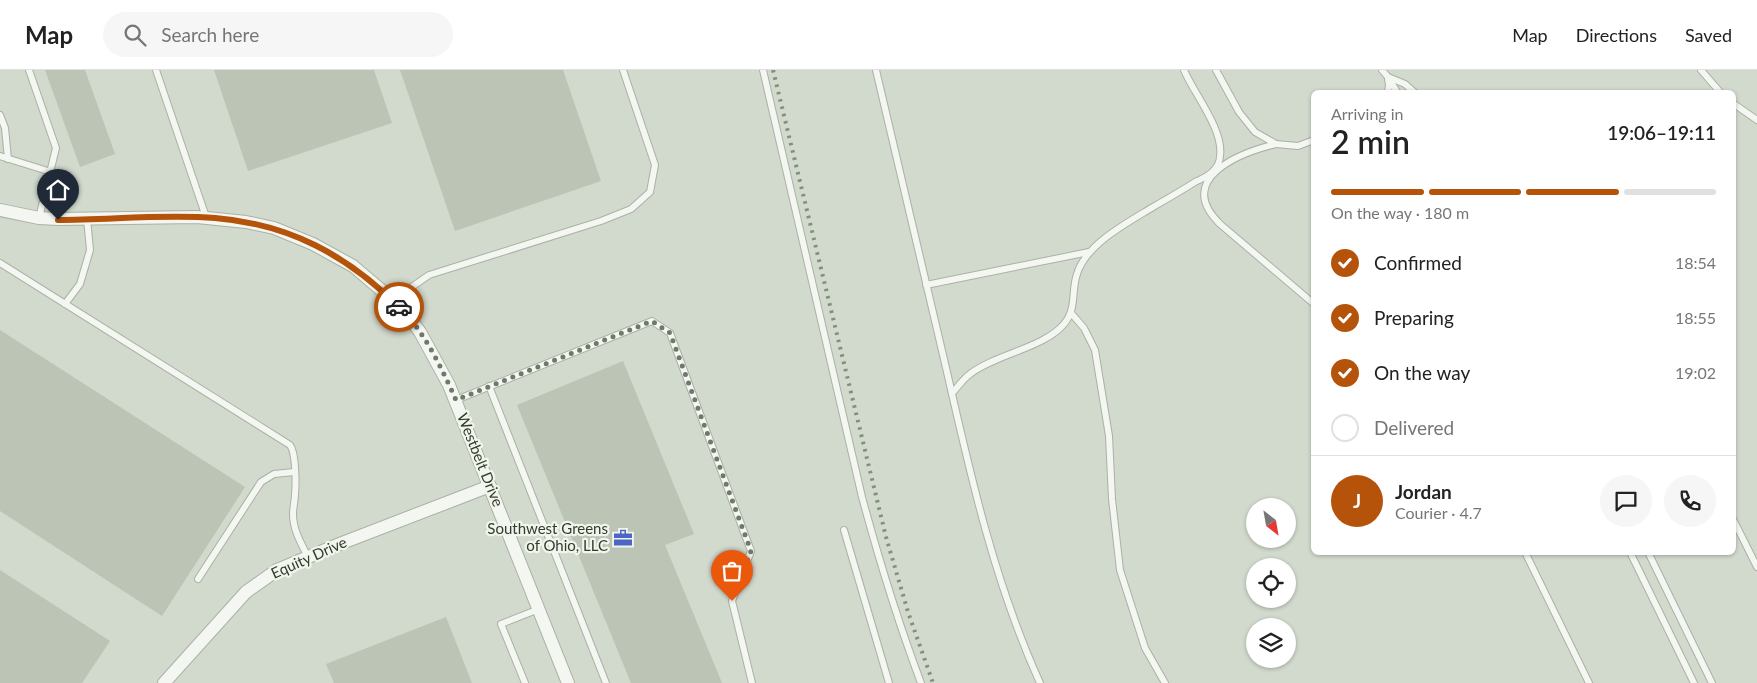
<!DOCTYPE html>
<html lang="en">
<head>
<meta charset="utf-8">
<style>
  :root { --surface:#fff; --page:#f6f6f6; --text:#222; --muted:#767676; --line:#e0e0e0; --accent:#b45309 }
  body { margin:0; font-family:Lato,sans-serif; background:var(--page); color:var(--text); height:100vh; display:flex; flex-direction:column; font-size:19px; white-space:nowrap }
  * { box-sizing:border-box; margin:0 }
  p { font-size:16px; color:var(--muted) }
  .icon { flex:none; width:28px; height:28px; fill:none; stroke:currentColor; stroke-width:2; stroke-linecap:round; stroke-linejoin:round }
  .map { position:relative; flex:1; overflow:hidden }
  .drawer { position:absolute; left:1311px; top:20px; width:425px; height:465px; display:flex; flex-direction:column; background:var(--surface); border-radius:8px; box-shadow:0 1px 4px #0004 }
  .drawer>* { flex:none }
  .needle { width:32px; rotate:149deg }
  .fabs { position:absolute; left:1246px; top:428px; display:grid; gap:10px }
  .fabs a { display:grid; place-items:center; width:50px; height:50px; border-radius:50%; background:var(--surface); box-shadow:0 1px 4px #0004; font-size:25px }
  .pin { position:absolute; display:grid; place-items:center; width:42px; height:42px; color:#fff; margin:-51px -21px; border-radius:50% 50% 50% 0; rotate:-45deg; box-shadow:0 0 5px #0007 }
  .pin .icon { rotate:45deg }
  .courier { position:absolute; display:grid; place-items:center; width:50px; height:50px; margin:-25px; border:4px solid #b45309; border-radius:50%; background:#fff; color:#222; box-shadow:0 1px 6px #0007 }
  .headline em { font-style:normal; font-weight:600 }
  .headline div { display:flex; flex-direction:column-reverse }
  .headline { display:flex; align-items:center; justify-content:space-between; height:85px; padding:0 20px }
  h1 { font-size:32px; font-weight:600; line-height:38px }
  .bar { display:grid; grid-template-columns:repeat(4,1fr); gap:8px 5px; align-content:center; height:60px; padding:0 20px }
  .bar i { height:6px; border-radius:4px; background:var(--line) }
  .bar .current { background:var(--accent) }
  .bar p { grid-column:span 4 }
  .line { display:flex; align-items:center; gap:12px; padding:0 20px; border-top:1px solid var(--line) }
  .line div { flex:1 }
  .round { display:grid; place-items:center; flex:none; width:52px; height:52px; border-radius:26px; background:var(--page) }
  ol { padding:0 20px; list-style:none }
  li { display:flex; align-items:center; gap:15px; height:55px }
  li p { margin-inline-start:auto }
  li .icon { padding:5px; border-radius:50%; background:var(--accent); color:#fff; stroke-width:4 }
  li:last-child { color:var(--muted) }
  li i { width:28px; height:28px; border:2px solid var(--line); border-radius:50% }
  header { display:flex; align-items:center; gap:30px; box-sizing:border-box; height:70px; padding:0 25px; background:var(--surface); border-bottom:1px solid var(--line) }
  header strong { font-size:24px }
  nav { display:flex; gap:28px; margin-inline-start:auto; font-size:18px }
  .search { width:350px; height:45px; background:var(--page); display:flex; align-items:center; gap:12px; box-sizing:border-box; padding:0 18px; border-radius:28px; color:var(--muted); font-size:19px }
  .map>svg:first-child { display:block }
  .built { fill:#d2d9cd; fill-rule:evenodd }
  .building { fill:#bcc4b6 }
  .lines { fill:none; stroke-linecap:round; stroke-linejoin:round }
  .lane-casing { stroke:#aab1a5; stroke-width:8 }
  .street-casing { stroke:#aab1a5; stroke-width:14 }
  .lane { stroke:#f3f6f1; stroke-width:6 }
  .street { stroke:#f3f6f1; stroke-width:12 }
  .rail { stroke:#839079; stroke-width:4; stroke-dasharray:2.5 5; stroke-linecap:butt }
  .done { stroke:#707869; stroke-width:5; stroke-dasharray:0 9 }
  .route { stroke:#b45309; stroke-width:6 }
  .labels { text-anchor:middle; stroke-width:4.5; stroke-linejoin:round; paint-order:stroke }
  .street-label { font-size:15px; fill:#323d29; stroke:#f1f5ee }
  .poi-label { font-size:15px; fill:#323d29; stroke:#f1f5ee; text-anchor:end }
</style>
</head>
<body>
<header>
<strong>Map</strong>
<div class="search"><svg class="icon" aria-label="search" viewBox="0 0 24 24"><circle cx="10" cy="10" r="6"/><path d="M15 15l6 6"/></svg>Search here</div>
<nav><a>Map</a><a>Directions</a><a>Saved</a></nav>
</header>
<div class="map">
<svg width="1757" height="613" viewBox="0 0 1757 613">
  <rect width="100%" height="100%" fill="#e3e7df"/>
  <!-- built -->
  <path class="built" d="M0,0h1757v613h-1757zM1314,22h420v460h-420zM1255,436h33v33h-33zM1255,496h33v33h-33zM1255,556h33v33h-33z"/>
  <!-- building -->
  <g class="building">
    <polygon points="45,0 85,0 115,84 80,97"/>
    <polygon points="214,0 374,0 392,53 248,101"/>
    <polygon points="400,0 563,0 601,111 455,161"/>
    <polygon points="0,260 245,417 162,546 0,441"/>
    <polygon points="623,291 694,464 665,475 722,613 631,613 517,335"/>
    <polygon points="0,500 110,571 82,613 0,613"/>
    <polygon points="446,547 472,613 334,613 326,594"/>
  </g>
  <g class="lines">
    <!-- lane casing -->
    <g class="lane-casing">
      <g id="lane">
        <polyline points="29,0 56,78 39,148"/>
        <polyline points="156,0 206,147"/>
        <path d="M763,0l99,427c17,63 36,125 59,186"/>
        <path d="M876,0c24,101 47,201 71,302 24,106 48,212 93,311"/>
        <polyline points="1216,0 1239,42 1255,62 1276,74 1298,76 1314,70"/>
        <polyline points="1382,0 1388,7 1405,14 1414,22"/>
        <polyline points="1701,0 1720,22"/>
        <polyline points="1388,7 1397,22"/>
        <polyline points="1388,22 1389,15 1388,9"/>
        <polyline points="1734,34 1757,50"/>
        <polyline points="0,45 5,58 8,89"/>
        <path d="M1276,74c-37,9 -102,35 -56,80l94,80"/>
        <polyline points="0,86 51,102"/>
        <path d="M0,193l290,182c6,8 6,38 5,49 0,7 -2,13 -2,20 0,16 8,29 15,43"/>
        <polyline points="926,215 1089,182"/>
        <polyline points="393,230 429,205 601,151 631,139 650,122 655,95 623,0"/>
        <polyline points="65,234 80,214 90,180 87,149"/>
        <polyline points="1071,243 1084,258 1095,280 1109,366 1112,429 1120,500 1145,578 1165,613"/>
        <polyline points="489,316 606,613"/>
        <path d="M952,323c6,-6 11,-14 18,-19 26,-20 74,-26 94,-50 13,-15 7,-33 13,-50 9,-30 50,-51 76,-67 14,-8 28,-16 42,-25 6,-3 15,-6 19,-12 3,-3 6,-9 6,-14 4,-26 -26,-62 -36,-86"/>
        <polyline points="456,330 652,251 670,263 751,481 732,531 752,613"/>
        <polyline points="1734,451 1757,497"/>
        <polyline points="844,460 889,613"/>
        <polyline points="1525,482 1589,613"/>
        <polyline points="1630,482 1694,613"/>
        <polyline points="1648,482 1712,613"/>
        <polyline points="198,509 261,412 274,404 294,402"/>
        <polyline points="525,613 501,554 539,539"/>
      </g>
    </g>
    <!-- street casing -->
    <g class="street-casing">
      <g id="street">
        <polyline points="0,140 39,148 58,149 197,147 246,152 274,158 313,174 353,196 393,230 406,243 420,262 449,315 568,613"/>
        <polyline points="164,613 246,522 277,500 342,473 490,416"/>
      </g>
    </g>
    <!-- lane -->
    <use href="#lane" class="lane"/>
    <!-- street -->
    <use href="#street" class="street"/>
    <!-- rail -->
    <polyline class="rail" points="773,0 886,467 908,542 933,613"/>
  </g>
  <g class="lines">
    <!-- done -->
    <path class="done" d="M399,237c26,25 42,60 57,93l196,-79 18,12 81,218 -19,50"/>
    <!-- route -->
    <path class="route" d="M58,150c52,0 105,-6 157,-2 74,6 132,37 184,89"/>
  </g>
  <!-- icons -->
  <defs>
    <g id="office-bare" transform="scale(1.5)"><path d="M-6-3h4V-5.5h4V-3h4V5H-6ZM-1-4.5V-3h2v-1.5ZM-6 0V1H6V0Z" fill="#4b66c5" stroke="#f1f5ee" stroke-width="2.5" paint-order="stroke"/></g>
  </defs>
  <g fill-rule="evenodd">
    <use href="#office-bare" x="623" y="468"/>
  </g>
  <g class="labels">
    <!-- street labels -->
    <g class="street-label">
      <text transform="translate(480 390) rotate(68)" y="5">Westbelt Drive</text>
      <text transform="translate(309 488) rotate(-24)" y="5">Equity Drive</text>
    </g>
    <!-- poi labels -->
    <g class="poi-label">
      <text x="608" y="464">Southwest Greens<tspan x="608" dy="17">of Ohio, LLC</tspan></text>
    </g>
  </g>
</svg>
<div class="fabs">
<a><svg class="needle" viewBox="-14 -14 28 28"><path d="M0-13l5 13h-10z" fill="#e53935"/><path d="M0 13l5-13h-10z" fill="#767676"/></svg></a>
<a><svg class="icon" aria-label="locate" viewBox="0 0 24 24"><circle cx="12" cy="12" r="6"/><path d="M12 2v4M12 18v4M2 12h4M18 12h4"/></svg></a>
<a><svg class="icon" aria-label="layers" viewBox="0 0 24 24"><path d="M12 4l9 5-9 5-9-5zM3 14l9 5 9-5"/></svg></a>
</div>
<div class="pin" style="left:732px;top:531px;background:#ea580c"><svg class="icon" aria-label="bag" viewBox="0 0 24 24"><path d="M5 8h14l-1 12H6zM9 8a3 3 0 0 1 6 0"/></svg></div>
<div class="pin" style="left:58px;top:150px;background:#1f2937"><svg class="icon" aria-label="home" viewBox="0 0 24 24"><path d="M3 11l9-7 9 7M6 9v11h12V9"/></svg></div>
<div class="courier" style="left:399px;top:237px"><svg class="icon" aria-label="car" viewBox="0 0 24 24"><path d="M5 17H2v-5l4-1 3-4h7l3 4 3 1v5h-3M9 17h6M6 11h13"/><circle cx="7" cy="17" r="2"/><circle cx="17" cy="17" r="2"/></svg></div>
<section class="drawer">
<div class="headline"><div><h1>2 min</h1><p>Arriving in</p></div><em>19:06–19:11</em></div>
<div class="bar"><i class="current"></i><i class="current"></i><i class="current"></i><i></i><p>On the way · 180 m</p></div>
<ol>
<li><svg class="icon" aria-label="check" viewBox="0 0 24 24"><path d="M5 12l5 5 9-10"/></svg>Confirmed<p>18:54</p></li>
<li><svg class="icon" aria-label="check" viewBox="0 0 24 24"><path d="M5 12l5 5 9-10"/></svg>Preparing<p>18:55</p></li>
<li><svg class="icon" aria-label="check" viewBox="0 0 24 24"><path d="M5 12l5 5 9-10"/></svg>On the way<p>19:02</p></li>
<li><i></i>Delivered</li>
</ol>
<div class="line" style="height:90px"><b class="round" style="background:var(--accent);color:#fff">J</b><div><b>Jordan</b><p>Courier · 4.7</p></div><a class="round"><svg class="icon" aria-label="chat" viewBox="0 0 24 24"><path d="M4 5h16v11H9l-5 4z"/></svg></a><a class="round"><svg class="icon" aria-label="phone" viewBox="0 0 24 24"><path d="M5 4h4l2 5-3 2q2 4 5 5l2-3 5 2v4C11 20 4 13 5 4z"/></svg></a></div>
</section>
</div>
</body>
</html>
